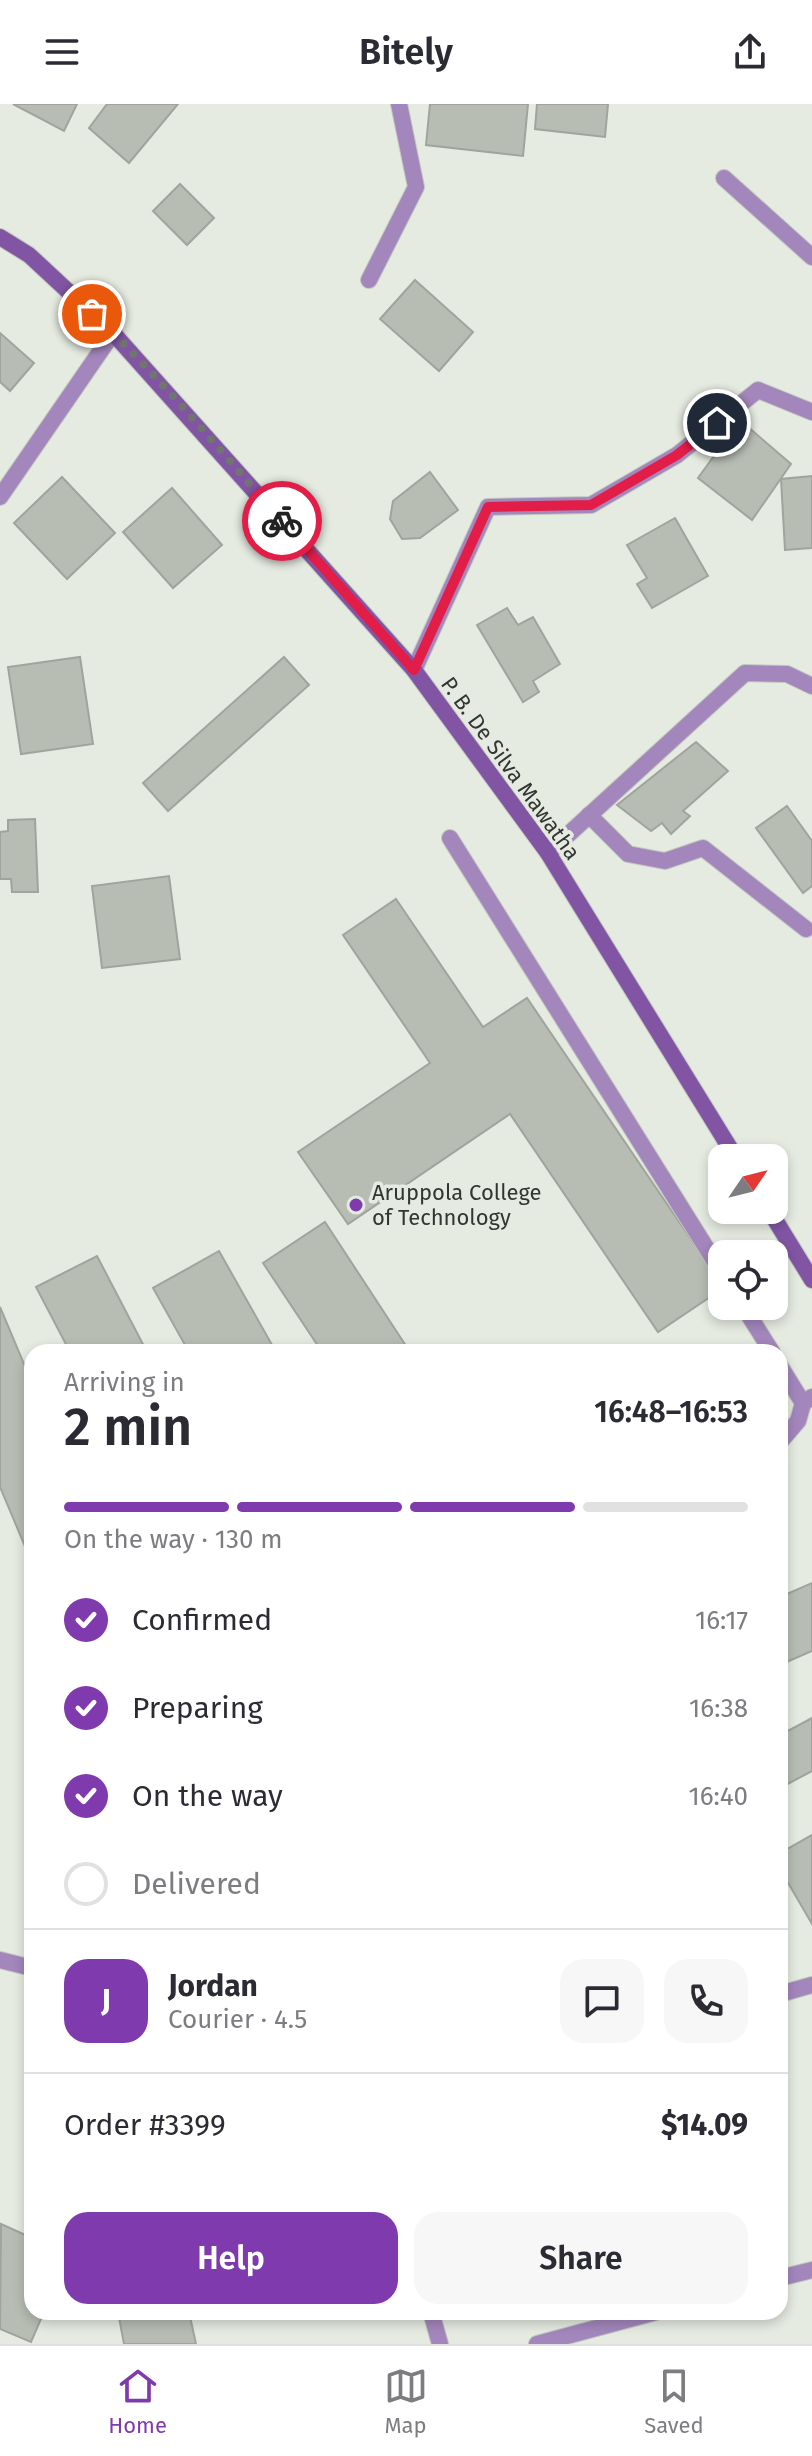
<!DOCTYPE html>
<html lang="en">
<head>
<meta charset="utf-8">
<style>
  :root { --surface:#fff; --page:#f7f7f7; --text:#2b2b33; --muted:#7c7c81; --line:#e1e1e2; --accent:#7f3aad }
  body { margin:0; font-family:"Fira Sans",sans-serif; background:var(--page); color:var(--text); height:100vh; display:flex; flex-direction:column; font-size:30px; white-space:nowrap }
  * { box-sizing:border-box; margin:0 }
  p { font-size:26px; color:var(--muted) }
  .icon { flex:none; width:44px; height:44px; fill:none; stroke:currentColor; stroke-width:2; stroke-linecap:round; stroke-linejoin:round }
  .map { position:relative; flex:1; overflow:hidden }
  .sheet { position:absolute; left:24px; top:1240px; width:764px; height:976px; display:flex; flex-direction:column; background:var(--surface); border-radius:24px; box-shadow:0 4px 12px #0003 }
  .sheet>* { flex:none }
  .needle { width:52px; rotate:55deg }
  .controls { position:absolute; left:708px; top:1040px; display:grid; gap:16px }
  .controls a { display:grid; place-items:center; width:80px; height:80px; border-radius:16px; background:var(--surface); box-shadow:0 4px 12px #0003; font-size:40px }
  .pin { position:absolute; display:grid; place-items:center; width:68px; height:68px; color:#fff; margin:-34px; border:4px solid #fff; border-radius:50%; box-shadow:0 2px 8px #0007 }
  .courier { position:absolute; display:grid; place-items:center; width:80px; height:80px; margin:-40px; border:6px solid #e11d48; border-radius:50%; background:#fff; color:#222; box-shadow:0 2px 10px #0007 }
  .headline em { font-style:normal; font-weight:600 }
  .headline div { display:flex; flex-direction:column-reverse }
  .headline { display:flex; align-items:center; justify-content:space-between; height:136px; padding:0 40px }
  h1 { font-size:52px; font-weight:600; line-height:60px }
  .bar { display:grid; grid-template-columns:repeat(4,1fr); gap:12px 8px; align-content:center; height:96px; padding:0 40px }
  .bar i { height:10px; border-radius:6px; background:var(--line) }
  .bar .current { background:var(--accent) }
  .bar p { grid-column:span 4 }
  .line { display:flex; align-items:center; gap:20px; padding:0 40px; border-top:2px solid var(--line) }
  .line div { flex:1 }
  .round { display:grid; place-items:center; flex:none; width:84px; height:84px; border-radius:24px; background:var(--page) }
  ol { padding:0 40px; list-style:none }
  li { display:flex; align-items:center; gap:24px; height:88px }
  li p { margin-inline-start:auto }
  li .icon { padding:8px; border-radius:50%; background:var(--accent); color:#fff; stroke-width:4 }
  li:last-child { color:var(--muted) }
  li i { width:44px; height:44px; border:4px solid var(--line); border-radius:50% }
  .action { display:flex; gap:16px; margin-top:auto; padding:16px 40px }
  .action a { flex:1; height:92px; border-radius:24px; background:var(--accent); color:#fff; font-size:32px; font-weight:600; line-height:92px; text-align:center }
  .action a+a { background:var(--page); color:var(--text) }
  header { display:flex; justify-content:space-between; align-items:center; height:104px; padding:0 40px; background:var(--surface); font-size:36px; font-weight:600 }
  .tabs { display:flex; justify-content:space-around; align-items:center; height:112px; border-top:2px solid var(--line); background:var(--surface); font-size:22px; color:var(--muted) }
  .tabs a { display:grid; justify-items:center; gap:4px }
  .tabs .current { color:var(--accent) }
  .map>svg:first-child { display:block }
  .building { fill:#b7bdb3; stroke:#9fa59c; stroke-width:2 }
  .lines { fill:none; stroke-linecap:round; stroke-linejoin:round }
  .lane-casing { stroke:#c1c7be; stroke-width:18 }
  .street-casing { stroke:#c1c7be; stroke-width:18 }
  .secondary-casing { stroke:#c1c7be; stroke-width:18 }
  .lane { stroke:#a386bc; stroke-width:16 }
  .street { stroke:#a386bc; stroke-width:16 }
  .secondary { stroke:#8155a3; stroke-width:16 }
  .done { stroke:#71756f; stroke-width:8; stroke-dasharray:0 14.4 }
  .route { stroke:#e11d48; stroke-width:10 }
  .poi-dot { fill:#7f3aad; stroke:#e5ebe1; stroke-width:3 }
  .labels { text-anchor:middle; stroke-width:7; stroke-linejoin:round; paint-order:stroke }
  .street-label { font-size:22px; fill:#323531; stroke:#e5ebe1 }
  .poi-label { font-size:22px; fill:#323531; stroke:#e5ebe1; text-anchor:start }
</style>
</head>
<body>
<header><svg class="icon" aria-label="menu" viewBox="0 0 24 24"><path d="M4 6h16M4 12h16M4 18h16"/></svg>Bitely<svg class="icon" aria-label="share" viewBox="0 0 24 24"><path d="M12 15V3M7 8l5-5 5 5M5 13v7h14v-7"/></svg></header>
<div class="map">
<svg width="812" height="2240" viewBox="0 0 812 2240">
  <rect width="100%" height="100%" fill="#e5ebe1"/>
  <!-- building -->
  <g class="building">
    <polygon points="13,0 77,0 64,27"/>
    <polygon points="107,0 178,0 129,59 89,24"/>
    <polygon points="430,0 528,0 523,52 426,41"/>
    <polygon points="537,0 608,0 605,33 535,25"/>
    <polygon points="180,80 214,114 187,141 153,107"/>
    <polygon points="415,176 473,228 439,267 380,215"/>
    <polygon points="0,229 34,259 10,287 0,278"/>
    <polygon points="740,316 791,360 752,416 698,374"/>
    <polygon points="430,368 458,406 420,434 402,435 390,415 393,397"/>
    <polygon points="812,372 812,444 785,446 781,375"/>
    <polygon points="62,373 115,429 67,475 14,419"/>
    <polygon points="172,384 222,441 173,484 123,428"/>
    <polygon points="675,414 708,472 652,504 637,480 647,474 627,441"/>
    <polygon points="507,504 518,521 533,513 560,560 533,577 539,588 523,598 477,521"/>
    <polygon points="80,553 93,640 21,650 8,563"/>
    <polygon points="284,553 309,581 168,707 143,679"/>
    <polygon points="696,638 728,667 683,707 690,712 671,730 662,719 651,727 617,701"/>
    <polygon points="787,702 812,737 812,782 803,789 756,724"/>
    <polygon points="35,715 38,788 12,788 11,775 0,775 0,728 8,727 8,716"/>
    <polygon points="169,772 180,855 102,864 92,782"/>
    <polygon points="396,795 483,923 527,894 722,1181 722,1185 658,1228 510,1010 348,1120 298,1048 430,959 343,831"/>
    <polygon points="325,1118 410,1248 322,1248 263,1159"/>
    <polygon points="219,1147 276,1248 189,1248 153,1184"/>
    <polygon points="97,1152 147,1248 70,1248 36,1183"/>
    <polygon points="0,1203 32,1279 32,1459 0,1383"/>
    <polygon points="812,1479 812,1547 780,1561 780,1493"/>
    <polygon points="812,1614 812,1667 782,1683 780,1631"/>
    <polygon points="812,1731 812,1820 780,1765 780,1749"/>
    <polygon points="1,2120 32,2134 32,2208 44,2208 31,2238 0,2225"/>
    <polygon points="118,2208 189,2208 196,2240 124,2240"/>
  </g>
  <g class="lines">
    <!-- lane casing -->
    <g class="lane-casing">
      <g id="lane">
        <polyline points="724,74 812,153"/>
        <polyline points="369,176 416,83 399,0"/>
        <polyline points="0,393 113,229"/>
        <polyline points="589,711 628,750 665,757 703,744 806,825"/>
        <polyline points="450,734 722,1169"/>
        <polyline points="548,749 745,569 787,570 812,582"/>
        <polyline points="743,1202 772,1248"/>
        <polyline points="780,1262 803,1299 812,1293"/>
        <polyline points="780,1338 798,1317 803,1299"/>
      </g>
    </g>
    <!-- street casing -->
    <g class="street-casing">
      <g id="street">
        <polyline points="414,566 488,403 591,401 677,351 758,286 812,308"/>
        <polyline points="0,1856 32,1864"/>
        <polyline points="780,1890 812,1881"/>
        <polyline points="780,2174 812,2166"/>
        <polyline points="431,2208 440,2240"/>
        <polyline points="537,2240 656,2208"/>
      </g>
    </g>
    <!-- secondary casing -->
    <g class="secondary-casing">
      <g id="secondary">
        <polyline points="0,133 29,151 113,229 414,566 548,749 736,1054"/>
        <polyline points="769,1106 812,1176"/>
      </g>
    </g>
    <!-- lane -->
    <use href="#lane" class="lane"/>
    <!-- street -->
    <use href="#street" class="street"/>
    <!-- secondary -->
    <use href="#secondary" class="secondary"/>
  </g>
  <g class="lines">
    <!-- done -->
    <path class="done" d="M92,210c69,63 128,137 190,207"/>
    <!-- route -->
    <polyline class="route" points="282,417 414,566 488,403 591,401 677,351 717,319"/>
  </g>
  <!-- markers -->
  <circle class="poi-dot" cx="356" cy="1101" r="8"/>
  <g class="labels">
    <!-- street labels -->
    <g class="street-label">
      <text transform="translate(511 664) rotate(54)" y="8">P. B. De Silva Mawatha</text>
    </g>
    <!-- poi labels -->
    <g class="poi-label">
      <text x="372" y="1096">Aruppola College<tspan x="372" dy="25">of Technology</tspan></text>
    </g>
  </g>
</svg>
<div class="controls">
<a><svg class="needle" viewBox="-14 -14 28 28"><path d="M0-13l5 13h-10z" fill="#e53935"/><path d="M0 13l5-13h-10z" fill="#7c7c81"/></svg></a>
<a><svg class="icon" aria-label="locate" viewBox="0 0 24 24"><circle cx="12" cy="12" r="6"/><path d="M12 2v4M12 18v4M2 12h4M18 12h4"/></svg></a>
</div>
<div class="pin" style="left:92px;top:210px;background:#ea580c"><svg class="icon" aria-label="bag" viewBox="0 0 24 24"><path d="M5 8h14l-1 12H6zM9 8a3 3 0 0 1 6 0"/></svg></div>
<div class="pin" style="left:717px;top:319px;background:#1f2937"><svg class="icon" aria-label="home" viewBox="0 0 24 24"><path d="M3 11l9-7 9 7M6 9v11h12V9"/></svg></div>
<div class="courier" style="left:282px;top:417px"><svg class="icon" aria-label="bike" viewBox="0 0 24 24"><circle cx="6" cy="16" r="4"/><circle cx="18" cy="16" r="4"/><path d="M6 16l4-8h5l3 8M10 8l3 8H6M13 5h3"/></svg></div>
<section class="sheet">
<div class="headline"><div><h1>2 min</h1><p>Arriving in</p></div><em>16:48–16:53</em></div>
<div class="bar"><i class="current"></i><i class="current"></i><i class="current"></i><i></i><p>On the way · 130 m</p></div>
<ol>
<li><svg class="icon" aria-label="check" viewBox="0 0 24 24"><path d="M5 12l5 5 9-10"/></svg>Confirmed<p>16:17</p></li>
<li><svg class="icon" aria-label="check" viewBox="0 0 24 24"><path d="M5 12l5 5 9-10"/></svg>Preparing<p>16:38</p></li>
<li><svg class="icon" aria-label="check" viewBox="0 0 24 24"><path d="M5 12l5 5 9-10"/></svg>On the way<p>16:40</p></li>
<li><i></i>Delivered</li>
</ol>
<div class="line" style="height:144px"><b class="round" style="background:var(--accent);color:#fff">J</b><div><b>Jordan</b><p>Courier · 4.5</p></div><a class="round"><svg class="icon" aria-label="chat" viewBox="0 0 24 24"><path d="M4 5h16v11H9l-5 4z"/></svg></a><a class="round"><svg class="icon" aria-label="phone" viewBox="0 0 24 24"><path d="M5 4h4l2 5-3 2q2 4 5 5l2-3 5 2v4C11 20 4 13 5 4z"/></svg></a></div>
<div class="line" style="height:104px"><div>Order #3399</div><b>$14.09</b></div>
<div class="action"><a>Help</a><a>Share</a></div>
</section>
</div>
<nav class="tabs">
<a class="current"><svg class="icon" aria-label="home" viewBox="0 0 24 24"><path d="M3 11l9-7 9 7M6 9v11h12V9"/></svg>Home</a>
<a><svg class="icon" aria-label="map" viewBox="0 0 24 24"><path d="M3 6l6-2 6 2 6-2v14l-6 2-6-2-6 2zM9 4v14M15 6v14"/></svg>Map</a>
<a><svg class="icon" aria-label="saved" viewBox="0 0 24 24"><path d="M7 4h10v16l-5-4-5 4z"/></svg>Saved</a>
</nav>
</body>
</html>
